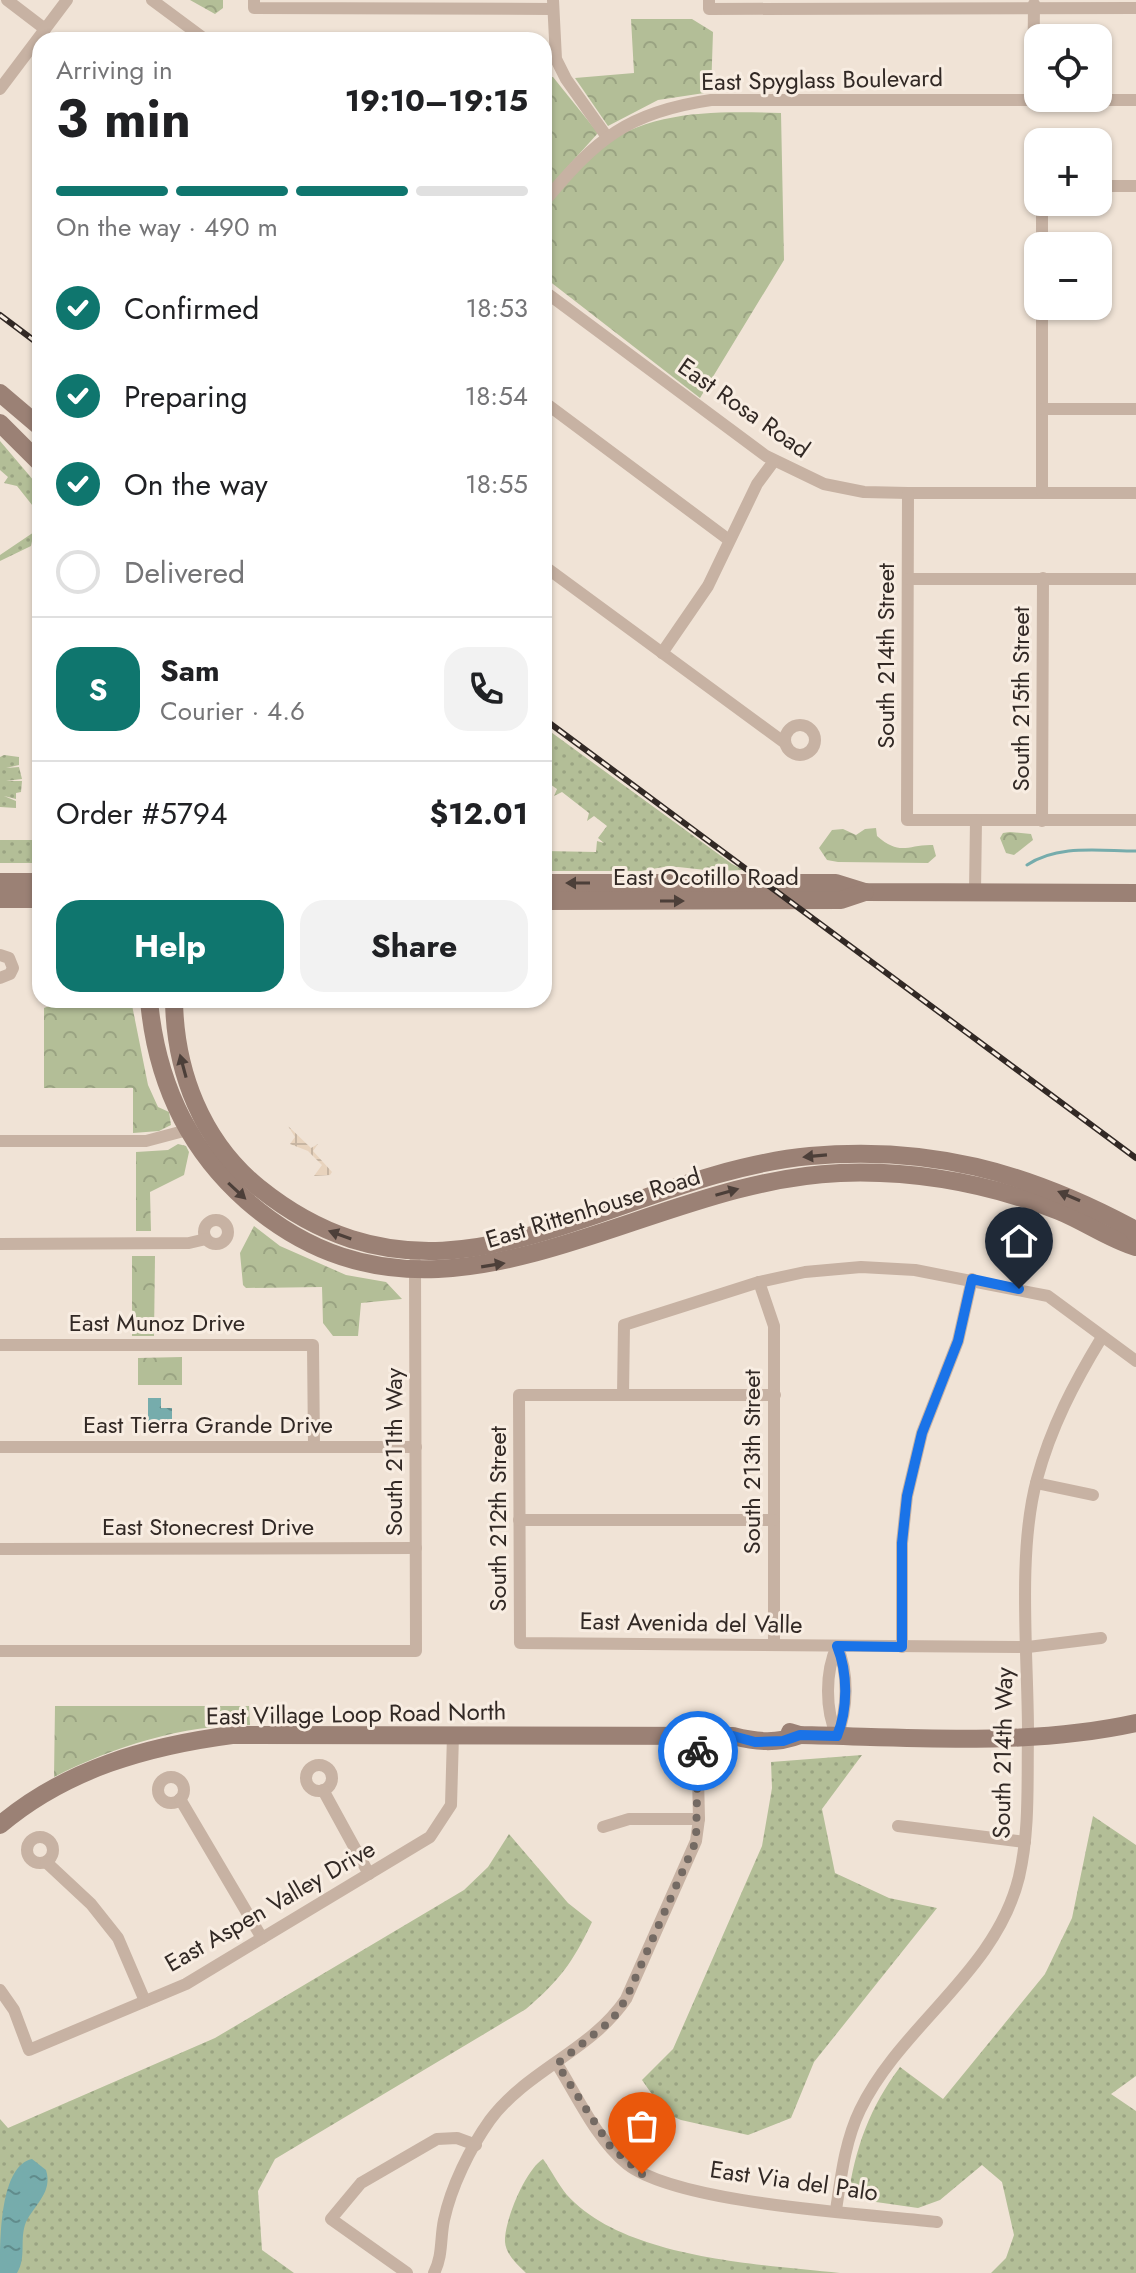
<!DOCTYPE html>
<html lang="en">
<head>
<meta charset="utf-8">
<style>
  :root { --surface:#fff; --page:#f2f2f2; --text:#202124; --muted:#757577; --line:#e0e0e0; --accent:#0f766e }
  body { margin:0; font-family:Jost,sans-serif; background:var(--page); color:var(--text); height:100vh; display:flex; flex-direction:column; font-size:30px; white-space:nowrap }
  * { box-sizing:border-box; margin:0 }
  p { font-size:26px; color:var(--muted) }
  .icon { flex:none; width:44px; height:44px; fill:none; stroke:currentColor; stroke-width:2; stroke-linecap:round; stroke-linejoin:round }
  .map { position:relative; flex:1; overflow:hidden }
  .side { position:absolute; left:32px; top:32px; width:520px; height:976px; display:flex; flex-direction:column; background:var(--surface); border-radius:24px; box-shadow:0 2px 6px #0004 }
  .side>* { flex:none }
  .buttons { position:absolute; left:1024px; top:24px; display:grid; gap:16px }
  .buttons a { display:grid; place-items:center; width:88px; height:88px; border-radius:16px; background:var(--surface); box-shadow:0 2px 6px #0004; font-size:40px }
  .pin { position:absolute; display:grid; place-items:center; width:68px; height:68px; color:#fff; margin:-82px -34px; border-radius:50% 50% 50% 0; rotate:-45deg; box-shadow:0 0 8px #0007 }
  .pin .icon { rotate:45deg }
  .courier { position:absolute; display:grid; place-items:center; width:80px; height:80px; margin:-40px; border:6px solid #1a73e8; border-radius:50%; background:#fff; color:#222; box-shadow:0 2px 10px #0007 }
  .overview em { font-style:normal; font-weight:700 }
  .overview div { display:flex; flex-direction:column-reverse }
  .overview { display:flex; align-items:center; justify-content:space-between; height:136px; padding:0 24px }
  h1 { font-size:52px; font-weight:700; line-height:60px }
  .bar { display:grid; grid-template-columns:repeat(4,1fr); gap:12px 8px; align-content:center; height:96px; padding:0 24px }
  .bar i { height:10px; border-radius:6px; background:var(--line) }
  .bar .current { background:var(--accent) }
  .bar p { grid-column:span 4 }
  .line { display:flex; align-items:center; gap:20px; padding:0 24px; border-top:2px solid var(--line) }
  .line div { flex:1 }
  .round { display:grid; place-items:center; flex:none; width:84px; height:84px; border-radius:24px; background:var(--page) }
  ol { padding:0 24px; list-style:none }
  li { display:flex; align-items:center; gap:24px; height:88px }
  li p { margin-inline-start:auto }
  li .icon { padding:8px; border-radius:50%; background:var(--accent); color:#fff; stroke-width:4 }
  li:last-child { color:var(--muted) }
  li i { width:44px; height:44px; border:4px solid var(--line); border-radius:50% }
  .cta { display:flex; gap:16px; margin-top:auto; padding:16px 24px }
  .cta a { flex:1; height:92px; border-radius:24px; background:var(--accent); color:#fff; font-size:32px; font-weight:700; line-height:92px; text-align:center }
  .cta a+a { background:var(--page); color:var(--text) }
  .map>svg:first-child { display:block }
  .grass { fill:url(#grass-dots) }
  .park { fill:url(#park-crowns) }
  .plaza { fill:url(#plaza-grid) }
  .water { fill:url(#water-ripples) }
  .lines { fill:none; stroke-linecap:round; stroke-linejoin:round }
  .stream { stroke:#76acac; stroke-width:3 }
  .street { stroke:#c7b2a3; stroke-width:12 }
  .secondary { stroke:#9b8175; stroke-width:18 }
  .rail-casing { stroke:#322925; stroke-width:6 }
  .rail { stroke:#f8ede2; stroke-width:3; stroke-dasharray:9; stroke-linecap:butt }
  .oneway { fill:#4c3f39 }
  .done { stroke:#746a63; stroke-width:8; stroke-dasharray:0 14.4 }
  .route { stroke:#1a73e8; stroke-width:10 }
  .labels { text-anchor:middle; stroke-width:6; stroke-linejoin:round; paint-order:stroke }
  .street-label { font-size:24px; fill:#322925; stroke:#f8ede2 }
</style>
</head>
<body>
<div class="map">
<svg width="1136" height="2273" viewBox="0 0 1136 2273">
  <defs>
    <pattern id="grass-dots" width="8" height="8" patternUnits="userSpaceOnUse" patternTransform="scale(2)"><rect width="8" height="8" fill="#b3be97"/><path d="M2 2h.1M6 6h.1" fill="none" stroke="#9aa382" stroke-width="1.8" stroke-linecap="round"/></pattern>
    <pattern id="park-crowns" width="20" height="18" patternUnits="userSpaceOnUse" patternTransform="scale(2)"><rect width="20" height="18" fill="#b3be97"/><path d="M2 6a3 3 0 1 1 6 0M12 15a3 3 0 1 1 6 0" fill="none" stroke="#9aa382"/></pattern>
    <pattern id="plaza-grid" width="8" height="8" patternUnits="userSpaceOnUse" patternTransform="scale(2)"><rect width="8" height="8" fill="#e8d3bd"/><path d="M0 4h8M4 0v8" fill="none" stroke="#c7b5a2"/></pattern>
    <pattern id="water-ripples" width="26" height="14" patternUnits="userSpaceOnUse" patternTransform="scale(2)"><rect width="26" height="14" fill="#76acac"/><path d="M2 4q2-2 4 0t4 0M15 11q2-2 4 0t4 0" fill="none" stroke="#618c8c"/></pattern>
  </defs>
  <rect width="100%" height="100%" fill="#f0e3d6"/>
  <!-- grass -->
  <g class="grass">
    <polygon points="0,441 40,488 40,515 17,486 4,483 8,477 0,470"/>
    <polygon points="40,528 40,542 39,537 33,536 31,546 0,561 0,555"/>
    <polygon points="544,727 732,864 744,870 715,871 669,866 641,871 544,871 544,851 596,852 597,841 604,843 598,838 607,826 594,816 587,821 589,813 562,792 554,796 557,789 544,780"/>
    <polygon points="4,755 19,757 19,765 6,768 19,767 22,779 6,781 22,781 21,792 16,793 16,799 4,796 16,801 16,808 0,807 0,757"/>
    <rect x="0" y="840" width="40" height="23"/>
    <polygon points="862,1755 822,1809 835,1873 889,1898 937,1908 814,2062 791,2118 748,2135 681,2120 665,2113 642,2080 673,2049 762,1846 772,1788 771,1762"/>
    <path d="M1093,1816l43,29v231l-25,18 25,17v162h-145l15,-15 8,-23 -12,-53 -20,-17 -42,35 -22,8 -70,-10c7,-50 22,-91 52,-131l43,32 102,-125 27,-56z"/>
    <path d="M509,1834l59,69 24,19c-19,40 -32,58 -66,87l-251,150 -17,32 4,59 32,23h-294v-154l8,9 207,-90 249,-148 24,-23z"/>
    <path d="M543,2159c8,11 15,25 24,36 58,64 192,69 273,78h-314c-8,-8 -20,-18 -21,-31 -1,-21 21,-73 38,-83z"/>
  </g>
  <!-- park -->
  <g class="park">
    <polygon points="190,0 223,0 223,8 215,14"/>
    <polygon points="631,19 692,19 713,32 711,92 658,100 608,126 575,78 634,73"/>
    <polygon points="544,77 553,77 598,133 544,193"/>
    <path d="M781,113l3,147 -84,138 -156,-121v-71c17,-18 33,-40 51,-55 53,-42 122,-40 186,-38z"/>
    <path d="M876,828l1,8c24,21 31,8 56,9l3,11 -8,7 -90,-1 -11,-2 -8,-12 13,-18 11,-1 13,6 9,-6z"/>
    <polygon points="1010,832 1031,834 1033,840 1014,855 1006,853 1000,838 1003,833"/>
    <polygon points="65,1000 131,1000 148,1085 158,1107 169,1112 171,1125 159,1131 133,1133 133,1088 44,1088 44,1008"/>
    <polygon points="178,1144 186,1146 189,1152 184,1175 150,1192 151,1231 136,1231 136,1152 168,1150"/>
    <polygon points="254,1226 280,1246 346,1275 386,1282 402,1299 361,1303 358,1336 333,1336 323,1323 322,1287 246,1288 243,1285 240,1253"/>
    <polygon points="132,1256 155,1256 154,1336 132,1336"/>
    <polygon points="182,1357 182,1385 138,1385 138,1358"/>
    <path d="M55,1706h194l1,19c-68,0 -135,21 -196,52z"/>
  </g>
  <!-- plaza -->
  <polygon class="plaza" points="288,1126 311,1148 318,1144 313,1151 332,1172 330,1175 314,1176 322,1165 308,1151 290,1144 295,1137"/>
  <!-- water -->
  <g class="water">
    <polygon points="148,1398 161,1398 161,1408 172,1408 172,1421 148,1421"/>
    <path d="M32,2159l14,11c7,22 -11,34 -20,52 -7,17 1,35 -9,51h-17c0,-36 0,-107 32,-114z"/>
  </g>
  <g class="lines">
    <!-- stream -->
    <path class="stream" d="M1027,865c31,-21 73,-14 109,-14"/>
    <!-- street -->
    <g class="street">
      <polyline points="7,0 45,29"/>
      <polyline points="152,0 206,40"/>
      <polyline points="254,0 254,8 553,9"/>
      <polyline points="553,0 556,59 566,79 607,137"/>
      <polyline points="709,0 709,9 1136,8"/>
      <polyline points="0,89 67,0"/>
      <polyline points="1033,101 1034,4"/>
      <polyline points="1098,186 1136,186"/>
      <path d="M544,202c52,-63 84,-90 167,-102h425"/>
      <polyline points="1042,246 1042,202"/>
      <polyline points="544,291 766,456 824,484 864,492 908,493 1136,493"/>
      <polyline points="1042,306 1042,492"/>
      <polyline points="544,402 729,540"/>
      <polyline points="1042,409 1136,409"/>
      <polyline points="908,493 907,820 1136,820"/>
      <polyline points="544,566 785,743"/>
      <polyline points="908,579 1136,579"/>
      <polyline points="662,653 708,586 757,484 774,461"/>
      <circle cx="800" cy="740" r="15"/>
      <polyline points="1042,821 1043,578"/>
      <polyline points="975,892 976,820"/>
      <polyline points="0,955 9,958 13,968 10,974 0,978"/>
      <polyline points="0,1141 146,1141 195,1128"/>
      <circle cx="216" cy="1232" r="12"/>
      <polyline points="0,1244 189,1243 206,1239"/>
      <polyline points="759,1282 774,1326 774,1645"/>
      <polyline points="0,1345 313,1345 314,1447"/>
      <polyline points="623,1395 624,1325 759,1282 805,1272 861,1267 915,1270 1048,1296 1136,1361"/>
      <polyline points="775,1395 519,1395 520,1643 1028,1647 1101,1638"/>
      <polyline points="0,1447 416,1447"/>
      <polyline points="1036,1483 1093,1495"/>
      <polyline points="519,1520 774,1520"/>
      <polyline points="0,1549 416,1548"/>
      <polyline points="902,1647 902,1543 907,1496 922,1433 958,1341 972,1279"/>
      <polyline points="0,1651 416,1651 415,1262"/>
      <path d="M837,1736c-12,-26 -12,-64 0,-90"/>
      <path d="M837,1736c11,-27 12,-63 0,-90"/>
      <circle cx="319" cy="1778" r="13"/>
      <circle cx="171" cy="1790" r="13"/>
      <polyline points="323,1790 369,1874"/>
      <polyline points="180,1799 262,1938"/>
      <polyline points="898,1826 1025,1842"/>
      <polyline points="603,1827 629,1819 699,1819"/>
      <circle cx="40" cy="1850" r="13"/>
      <polyline points="46,1862 91,1904 118,1938 145,2001"/>
      <polyline points="0,1990 14,2010 29,2050 186,1984 430,1837 451,1805 453,1735"/>
      <path d="M557,2064c20,32 40,76 70,100 51,40 240,50 310,58"/>
      <path d="M836,2210c5,-33 9,-69 24,-100 41,-85 136,-138 159,-233 11,-47 8,-96 9,-144 0,-77 -11,-181 9,-254 14,-52 37,-96 65,-142"/>
      <polyline points="407,2273 331,2219 361,2183 437,2139 457,2138 476,2145"/>
      <path d="M434,2273c9,-18 6,-34 10,-53 7,-33 26,-72 46,-100 37,-50 101,-69 136,-121l70,-158 3,-22 -2,-83"/>
    </g>
    <!-- secondary -->
    <g class="secondary">
      <polyline points="0,393 40,427"/>
      <polyline points="0,423 40,463"/>
      <polyline points="0,882 40,882"/>
      <polyline points="544,883 836,883 865,892 1136,893"/>
      <polyline points="0,899 40,899"/>
      <polyline points="544,901 841,900 865,892"/>
      <path d="M149,1000c7,79 38,148 98,201 190,165 389,-20 593,-28 76,-3 149,11 219,38 27,11 50,28 77,36"/>
      <path d="M174,1000c1,72 28,141 84,187 188,152 354,-12 552,-31 119,-11 216,16 320,71l6,7"/>
      <path d="M790,1732l10,3c111,2 227,12 336,-12"/>
      <path d="M0,1825c66,-56 148,-79 232,-90l501,1c24,6 43,8 67,-1"/>
    </g>
    <!-- rail casing -->
    <g class="rail-casing">
      <g id="rail">
        <polyline points="0,315 40,345"/>
        <polyline points="544,719 1136,1158"/>
      </g>
    </g>
    <!-- rail -->
    <use href="#rail" class="rail"/>
  </g>
  <!-- one-way arrows -->
  <defs><path id="oneway-solid" d="M-6-.8H1V-3.2L6.5 0L1 3.2V.8H-6Z" transform="scale(2)"/></defs>
  <g class="oneway">
    <use href="#oneway-solid" transform="translate(578 883) rotate(-180)"/>
    <use href="#oneway-solid" transform="translate(672 901)"/>
    <use href="#oneway-solid" transform="translate(183 1066) rotate(-105)"/>
    <use href="#oneway-solid" transform="translate(815 1156) rotate(175)"/>
    <use href="#oneway-solid" transform="translate(237 1191) rotate(43)"/>
    <use href="#oneway-solid" transform="translate(727 1192) rotate(-16)"/>
    <use href="#oneway-solid" transform="translate(1069 1196) rotate(-157)"/>
    <use href="#oneway-solid" transform="translate(340 1235) rotate(-160)"/>
    <use href="#oneway-solid" transform="translate(493 1265) rotate(-9)"/>
  </g>
  <g class="lines">
    <!-- done -->
    <polyline class="done" points="642,2174 610,2146 557,2064 612,2020 626,1999 696,1841 698,1751"/>
    <!-- route -->
    <path class="route" d="M698,1751l-1,-15h36l22,6 28,-1 17,-6 37,1c11,-27 11,-63 0,-90l65,1v-104l5,-47 15,-63 36,-92 14,-62 47,10"/>
  </g>
  <g class="labels">
    <!-- street labels -->
    <g class="street-label">
      <text transform="translate(822 80) rotate(-1)" y="8">East Spyglass Boulevard</text>
      <text transform="translate(744 408) rotate(35)" y="8">East Rosa Road</text>
      <text transform="translate(886 656) rotate(-90)" y="8">South 214th Street</text>
      <text transform="translate(1021 699) rotate(-90)" y="8">South 215th Street</text>
      <text x="706" y="885">East Ocotillo Road</text>
      <text transform="translate(593 1208) rotate(-17)" y="8">East Rittenhouse Road</text>
      <text x="157" y="1331">East Munoz Drive</text>
      <text x="208" y="1433">East Tierra Grande Drive</text>
      <text transform="translate(394 1452) rotate(-90)" y="8">South 211th Way</text>
      <text transform="translate(752 1462) rotate(-90)" y="8">South 213th Street</text>
      <text transform="translate(498 1519) rotate(-90)" y="8">South 212th Street</text>
      <text x="208" y="1535">East Stonecrest Drive</text>
      <text transform="translate(691 1623) rotate(1)" y="8">East Avenida del Valle</text>
      <text transform="translate(356 1714) rotate(-1)" y="8">East Village Loop Road North</text>
      <text transform="translate(1003 1753) rotate(-89)" y="8">South 214th Way</text>
      <text transform="translate(270 1906) rotate(-30)" y="8">East Aspen Valley Drive</text>
      <text transform="translate(794 2181) rotate(8)" y="8">East Via del Palo</text>
    </g>
  </g>
</svg>
<div class="buttons">
<a><svg class="icon" aria-label="locate" viewBox="0 0 24 24"><circle cx="12" cy="12" r="6"/><path d="M12 2v4M12 18v4M2 12h4M18 12h4"/></svg></a>
<a>+</a>
<a>−</a>
</div>
<div class="pin" style="left:642px;top:2174px;background:#ea580c"><svg class="icon" aria-label="bag" viewBox="0 0 24 24"><path d="M5 8h14l-1 12H6zM9 8a3 3 0 0 1 6 0"/></svg></div>
<div class="pin" style="left:1019px;top:1289px;background:#1f2937"><svg class="icon" aria-label="home" viewBox="0 0 24 24"><path d="M3 11l9-7 9 7M6 9v11h12V9"/></svg></div>
<div class="courier" style="left:698px;top:1751px"><svg class="icon" aria-label="bike" viewBox="0 0 24 24"><circle cx="6" cy="16" r="4"/><circle cx="18" cy="16" r="4"/><path d="M6 16l4-8h5l3 8M10 8l3 8H6M13 5h3"/></svg></div>
<section class="side">
<div class="overview"><div><h1>3 min</h1><p>Arriving in</p></div><em>19:10–19:15</em></div>
<div class="bar"><i class="current"></i><i class="current"></i><i class="current"></i><i></i><p>On the way · 490 m</p></div>
<ol>
<li><svg class="icon" aria-label="check" viewBox="0 0 24 24"><path d="M5 12l5 5 9-10"/></svg>Confirmed<p>18:53</p></li>
<li><svg class="icon" aria-label="check" viewBox="0 0 24 24"><path d="M5 12l5 5 9-10"/></svg>Preparing<p>18:54</p></li>
<li><svg class="icon" aria-label="check" viewBox="0 0 24 24"><path d="M5 12l5 5 9-10"/></svg>On the way<p>18:55</p></li>
<li><i></i>Delivered</li>
</ol>
<div class="line" style="height:144px"><b class="round" style="background:var(--accent);color:#fff">S</b><div><b>Sam</b><p>Courier · 4.6</p></div><a class="round"><svg class="icon" aria-label="phone" viewBox="0 0 24 24"><path d="M5 4h4l2 5-3 2q2 4 5 5l2-3 5 2v4C11 20 4 13 5 4z"/></svg></a></div>
<div class="line" style="height:104px"><div>Order #5794</div><b>$12.01</b></div>
<div class="cta"><a>Help</a><a>Share</a></div>
</section>
</div>
</body>
</html>
